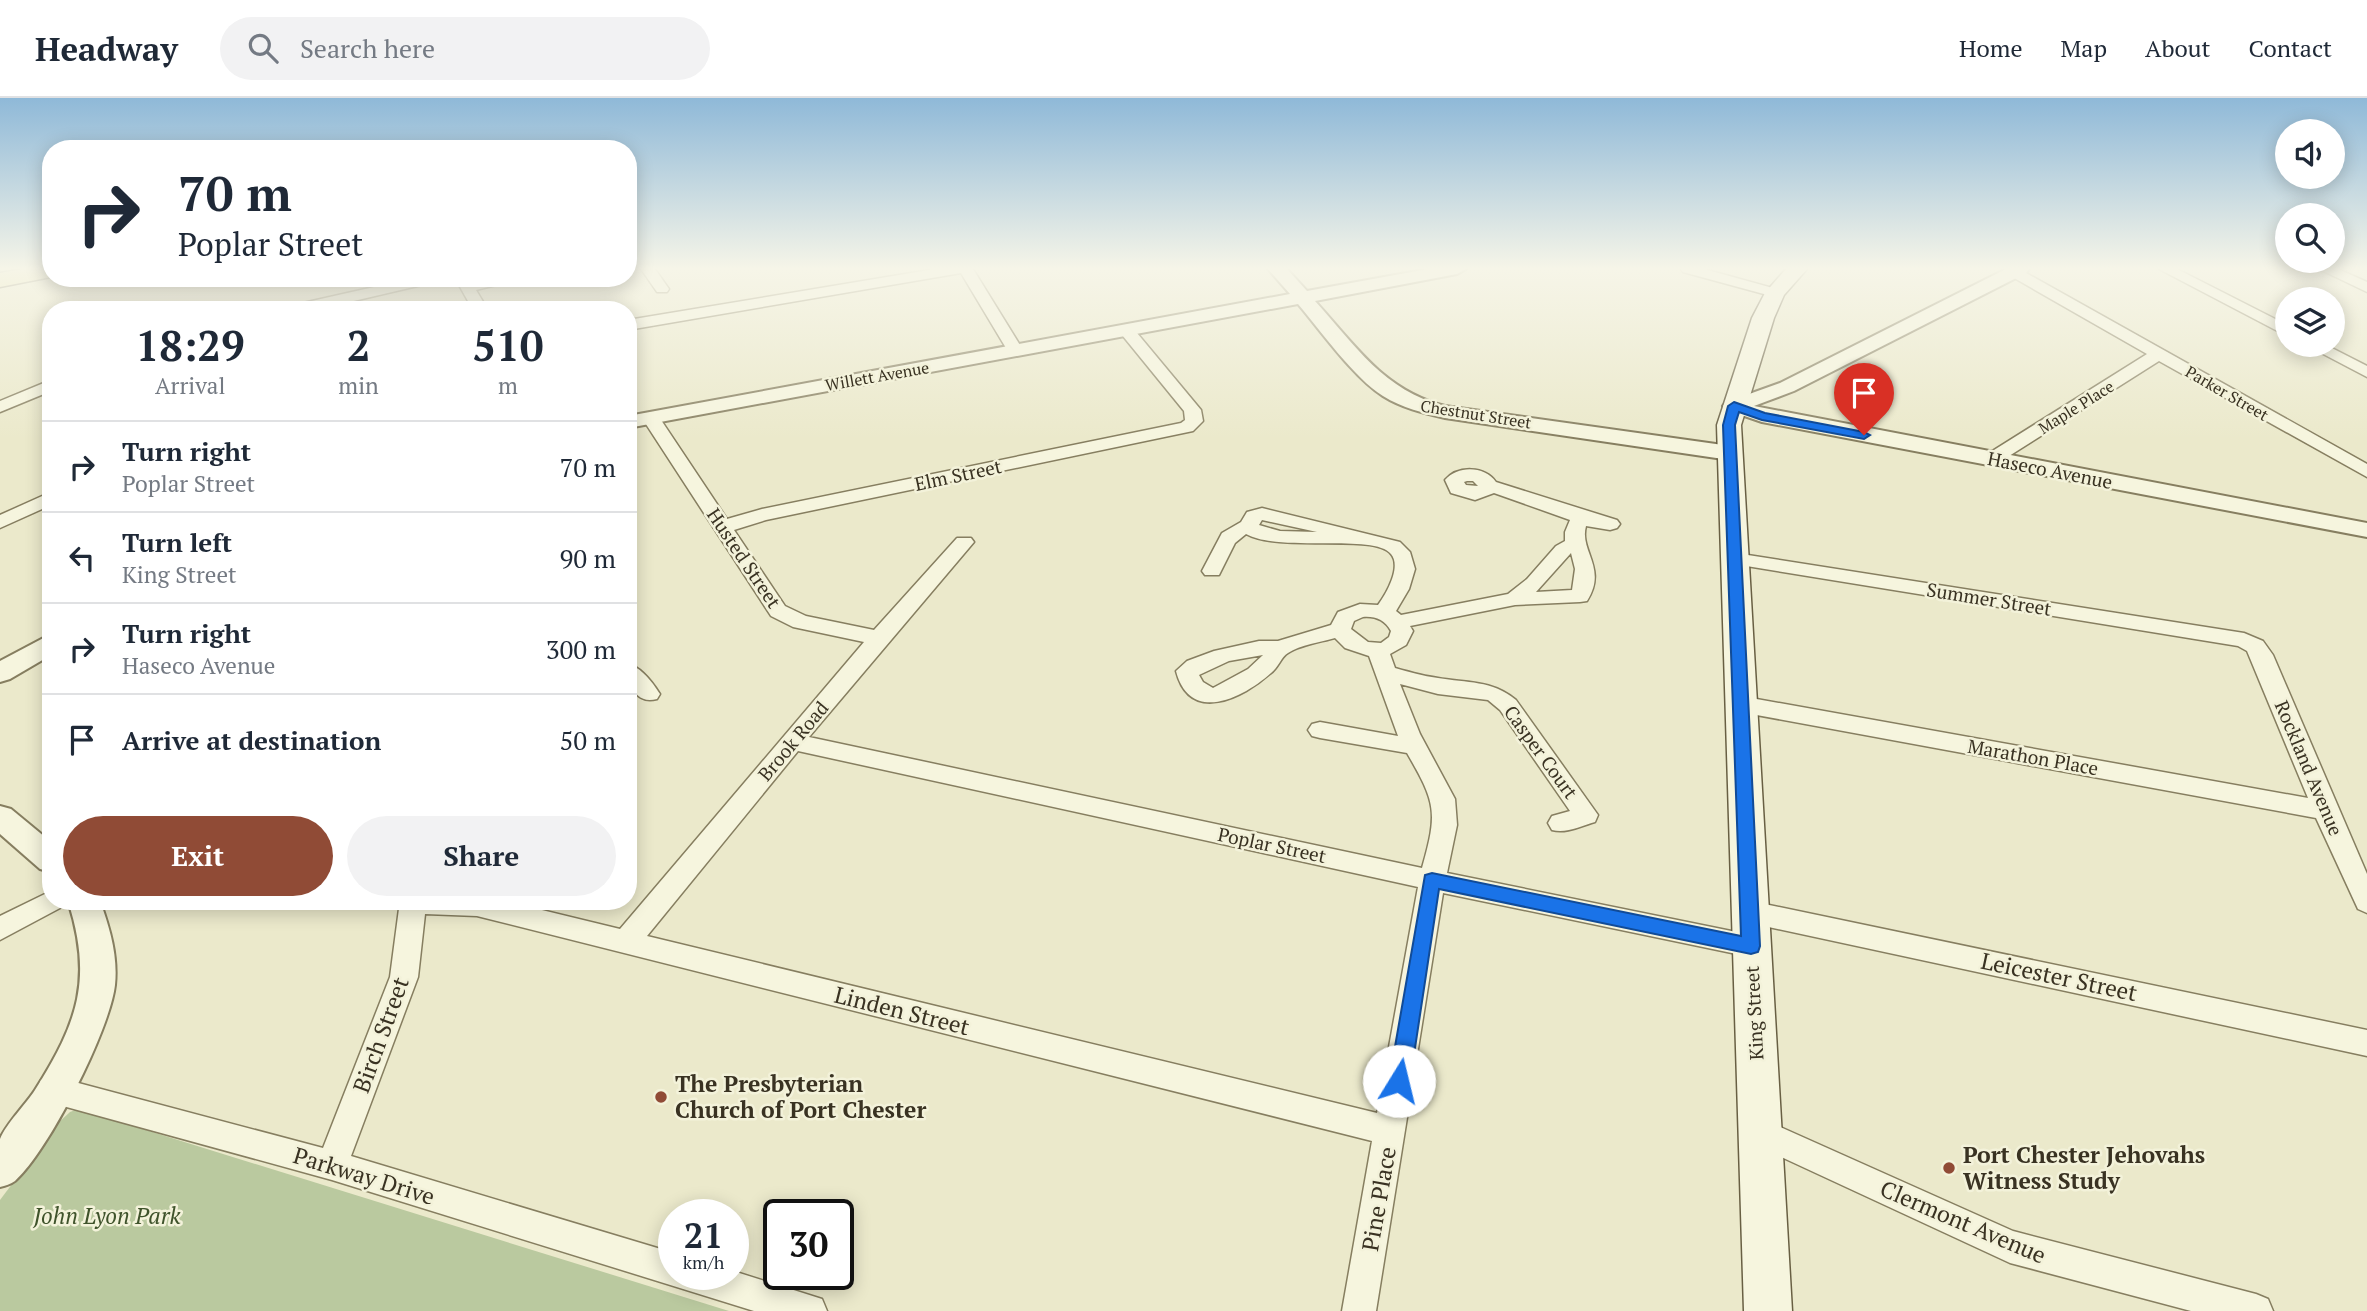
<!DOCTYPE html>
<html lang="en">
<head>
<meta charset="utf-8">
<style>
	body { margin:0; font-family:"PT Serif",serif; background:#f2f2f3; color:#1f2937; height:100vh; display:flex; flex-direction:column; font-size:26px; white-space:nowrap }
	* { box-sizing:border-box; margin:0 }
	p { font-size:23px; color:#747a83 }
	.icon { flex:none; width:38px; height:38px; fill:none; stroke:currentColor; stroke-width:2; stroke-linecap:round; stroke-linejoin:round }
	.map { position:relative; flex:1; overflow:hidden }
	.sheet { position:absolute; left:42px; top:203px; width:595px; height:609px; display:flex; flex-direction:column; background:#fff; border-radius:28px; box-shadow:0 4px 18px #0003 }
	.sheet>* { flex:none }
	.guide { position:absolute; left:42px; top:42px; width:595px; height:147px; border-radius:28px; box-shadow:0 4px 18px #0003; background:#fff; color:#1f2937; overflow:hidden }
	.fabs { position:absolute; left:2275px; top:21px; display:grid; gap:14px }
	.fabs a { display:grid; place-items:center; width:70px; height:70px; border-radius:50%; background:#fff; box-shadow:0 4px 18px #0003; font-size:35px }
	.speed { position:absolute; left:658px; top:1101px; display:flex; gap:14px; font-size:35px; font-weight:700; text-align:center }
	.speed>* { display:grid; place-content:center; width:91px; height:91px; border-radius:50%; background:#fff; box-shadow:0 4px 18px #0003; line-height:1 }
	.speed small { font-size:18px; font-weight:400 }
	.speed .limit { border:4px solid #111; border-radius:10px; background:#fff; color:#111 }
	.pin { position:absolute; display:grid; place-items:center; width:60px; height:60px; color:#fff; margin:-72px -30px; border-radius:50% 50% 50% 0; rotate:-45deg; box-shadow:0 0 7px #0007 }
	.pin .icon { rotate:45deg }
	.me { position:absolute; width:77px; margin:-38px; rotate:9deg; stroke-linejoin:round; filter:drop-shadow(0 0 5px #0008) }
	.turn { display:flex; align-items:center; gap:24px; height:147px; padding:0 21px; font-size:32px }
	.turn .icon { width:91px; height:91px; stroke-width:2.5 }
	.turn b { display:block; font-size:49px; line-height:60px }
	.eta { display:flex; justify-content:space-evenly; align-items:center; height:119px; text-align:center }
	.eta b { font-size:42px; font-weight:800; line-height:49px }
	.cta { display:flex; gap:14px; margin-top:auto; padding:14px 21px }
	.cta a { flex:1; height:80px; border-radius:42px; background:#904b36; color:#fff; font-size:28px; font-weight:800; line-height:80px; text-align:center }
	.cta a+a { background:#f2f2f3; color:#1f2937 }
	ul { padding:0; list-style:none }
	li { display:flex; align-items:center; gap:21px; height:91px; padding:0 21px; border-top:2px solid #e0e1e3 }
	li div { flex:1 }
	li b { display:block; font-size:26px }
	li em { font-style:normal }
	header { display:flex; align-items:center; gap:42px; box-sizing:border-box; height:98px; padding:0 35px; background:#fff; border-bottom:2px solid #e0e1e3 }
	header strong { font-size:33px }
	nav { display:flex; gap:38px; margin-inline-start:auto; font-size:24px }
	.search { width:490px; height:63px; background:#f2f2f3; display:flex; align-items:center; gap:18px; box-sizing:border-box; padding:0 24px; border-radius:38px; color:#747a83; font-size:26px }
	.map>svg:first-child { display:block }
	.green { fill:#bac99f }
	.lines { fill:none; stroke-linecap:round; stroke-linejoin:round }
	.minor-casing { stroke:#867e60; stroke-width:3 }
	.tertiary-casing { stroke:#867e60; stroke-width:4 }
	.secondary-casing { stroke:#685f43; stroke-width:3 }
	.primary-casing { stroke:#554b34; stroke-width:3 }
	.minor { fill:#f6f5de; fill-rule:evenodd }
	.tertiary { fill:#f6f5de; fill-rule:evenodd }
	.secondary { fill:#f6f5de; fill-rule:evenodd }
	.primary { fill:#eae5a7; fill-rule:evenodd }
	.route { fill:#1a73e8; stroke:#114b97; stroke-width:2 }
	.poi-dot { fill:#904b36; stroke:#f3f2da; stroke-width:2.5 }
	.labels { text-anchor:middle; stroke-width:5; stroke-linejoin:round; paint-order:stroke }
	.far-street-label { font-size:16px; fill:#393222; stroke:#f3f2da }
	.street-label { font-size:19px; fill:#393222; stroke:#f3f2da }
	.near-street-label { font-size:23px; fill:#393222; stroke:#f3f2da }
	.near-poi-label { font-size:23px; font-weight:bold; fill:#393222; stroke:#f3f2da; text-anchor:start }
	.near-park-label { font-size:23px; font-style:italic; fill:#3f532b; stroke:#f3f2da }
</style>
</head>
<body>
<header>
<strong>Headway</strong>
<div class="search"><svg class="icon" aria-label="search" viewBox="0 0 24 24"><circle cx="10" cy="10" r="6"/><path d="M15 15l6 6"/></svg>Search here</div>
<nav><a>Home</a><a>Map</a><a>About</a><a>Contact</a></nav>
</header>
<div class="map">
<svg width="2367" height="1213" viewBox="0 0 2367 1213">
	<rect width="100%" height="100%" fill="#ebe9cb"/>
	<polygon class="green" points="78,1011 88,1014 729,1213 0,1213 0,1102 58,1025 70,1014"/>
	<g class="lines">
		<defs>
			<g id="minor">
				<polygon points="641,171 655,171 669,191 667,194 657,194"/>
				<polygon points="935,171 973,171 1023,252 1021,255 1009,255 961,175 628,232 628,222"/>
				<polygon points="1681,171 1704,171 1780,192 1782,195 1775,199 1683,174"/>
				<polygon points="2009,171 2019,171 2367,366 2367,379 2159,263 1998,365 1986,365 1983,361 1986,357 2147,256 2009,177"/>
				<polygon points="2159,171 2177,171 2287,227 2287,238"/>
				<polygon points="2319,171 2338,171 2367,184 2367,194"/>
				<polygon points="414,180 442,180 435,184 315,212 287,212 294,207"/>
				<polygon points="455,180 469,180 472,184 487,180 515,180 513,183 476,192 488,212 473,212"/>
				<path d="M 1126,227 L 1132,229 L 1201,312 L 1203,323 L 1193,333 L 766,422 L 734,432 L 785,508 L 806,518 L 874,532 L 957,440 L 971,440 L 974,444 L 809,639 L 1422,770 C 1438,714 1436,705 1407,655 L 1320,640 L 1312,638 L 1308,632 L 1312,626 L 1320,624 L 1398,638 L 1369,558 L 1345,550 L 1335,540 C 1321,544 1300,547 1288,555 C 1281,559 1278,570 1271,575 C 1243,600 1190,627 1176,573 L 1187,563 L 1214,553 L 1259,543 L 1278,543 L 1331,527 L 1338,514 L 1360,506 L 1378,507 C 1386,496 1402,469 1391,456 C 1374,435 1280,455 1246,436 L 1235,445 L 1219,477 L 1205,477 L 1202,473 L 1222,435 L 1241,424 L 1247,414 L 1262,410 L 1400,444 L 1410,454 L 1415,471 L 1409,491 L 1396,513 L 1401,517 L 1508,496 L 1527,481 L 1556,448 L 1565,443 L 1565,434 L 1570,422 L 1494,395 L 1475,402 L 1451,395 L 1445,382 C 1458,367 1485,368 1496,384 L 1617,422 L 1620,426 L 1617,430 L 1610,432 L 1586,428 C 1579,453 1608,470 1587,503 L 1580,504 L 1515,507 L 1410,528 L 1413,533 L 1406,547 L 1390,556 L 1395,570 C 1409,574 1423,578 1438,580 C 1467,585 1492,582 1516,602 L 1598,717 L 1595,724 C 1581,728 1566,736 1552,732 L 1548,725 L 1552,718 L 1570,713 L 1500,612 L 1488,602 L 1438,596 L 1400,586 L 1420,636 L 1455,701 L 1457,727 L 1447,775 L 1751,837 L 1761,840 L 1765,848 L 1761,856 L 1751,859 L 1443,795 L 1376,1213 L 1342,1213 L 1372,1043 L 477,818 L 425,816 L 418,879 L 351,1058 L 674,1155 L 674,1176 L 733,1176 L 733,1173 L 822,1201 L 827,1213 L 754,1213 L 332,1082 L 41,1002 L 37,992 L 41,982 L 52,978 L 323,1050 L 390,879 L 400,803 L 505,803 L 620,831 L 864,544 L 793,529 L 771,518 L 642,320 L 645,316 L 657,316 L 727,421 L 762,411 L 1181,325 L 1185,322 L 1184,313 L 1118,232 ZM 1467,383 L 1473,383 L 1478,388 L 1466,387 L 1464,384 ZM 1262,422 L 1317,434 L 1280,433 L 1259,427 ZM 1571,455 L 1575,471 L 1572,492 L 1536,494 ZM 1363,519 C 1375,518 1385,522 1391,533 L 1389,539 L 1381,545 L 1368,544 L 1351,531 L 1354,523 ZM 1263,557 L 1248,571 L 1213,590 L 1203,584 L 1199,577 L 1229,563 ZM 798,653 L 1418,789 L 1377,1015 L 647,838 Z"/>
				<polygon points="2306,247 2326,247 2367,268 2367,279"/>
				<polygon points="51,282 51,293 0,314 0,303"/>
				<polygon points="51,394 51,407 0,430 0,417"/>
				<polygon points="1735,455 2244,535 2263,543 2273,557 2367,776 2367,815 2358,811 2316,720 1740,614 1732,611 1729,606 1732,601 1740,598 2308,700 2247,553 2238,548 1728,465 1725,461 1728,457"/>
				<path d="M 628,566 C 641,569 653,585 660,596 L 657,601 C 642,605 637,597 628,587 Z"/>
				<polygon points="51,793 51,803 64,803 60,810 0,842 0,818"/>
				<polygon points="1750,803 2367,932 2367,958 1750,825 1741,822 1737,814 1741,806"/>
				<polygon points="1760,1020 2013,1133 2256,1196 2268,1201 2273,1213 2191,1213 2010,1165 1749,1044 1745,1034 1749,1024"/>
			</g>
			<g id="tertiary">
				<path d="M 1268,171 L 1287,171 L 1307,193 L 1428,171 L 1466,171 L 1457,176 L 1315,203 C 1355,247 1384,293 1445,308 L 1730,348 L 1738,350 L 1741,355 L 1738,360 L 1730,362 L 1445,320 C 1424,315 1402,310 1383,298 C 1354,280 1321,233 1298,206 L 628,330 L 628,318 L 1290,196 Z"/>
				<polygon points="2006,171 2029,171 2026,175 1794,293 1754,308 2367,425 2367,439 1762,324 1727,312 1723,308 1727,304 1780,285"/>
				<polygon points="51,536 51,557 10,581 0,584 0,563"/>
				<polygon points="0,708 11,711 51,744 51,774 40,771 0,736"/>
				<path d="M 68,803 L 100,803 C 110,831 118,858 115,887 C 110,932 48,1054 15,1083 C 11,1086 5,1088 0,1089 C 0,1076 0,1053 0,1041 C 6,1026 26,1006 35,992 C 78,924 93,881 68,803 Z"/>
			</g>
			<polygon id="secondary" points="1786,171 1807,171 1784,197 1774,220 1741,327 1792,1213 1744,1213 1717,327 1752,220 1765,195"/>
			<polygon id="primary" points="22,171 51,171 51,179 0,189 0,175"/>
		</defs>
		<use href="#minor" class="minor-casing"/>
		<use href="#tertiary" class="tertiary-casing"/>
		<use href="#secondary" class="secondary-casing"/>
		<use href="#primary" class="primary-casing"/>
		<use href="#minor" class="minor"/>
		<use href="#tertiary" class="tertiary"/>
		<use href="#secondary" class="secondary"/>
		<use href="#primary" class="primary"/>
	</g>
	<linearGradient id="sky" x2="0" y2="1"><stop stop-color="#8fb9d8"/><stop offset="0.5" stop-color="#f6f5e8"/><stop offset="1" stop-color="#f6f5e8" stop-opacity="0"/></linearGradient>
	<rect width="2367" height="341" fill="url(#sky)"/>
	<polygon class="route" points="1734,304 1765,315 1864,334 1870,337 1864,341 1762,322 1739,314 1735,327 1760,848 1758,854 1751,856 1439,791 1410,983 1407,990 1399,993 1392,990 1389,983 1425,777 1432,775 1741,838 1723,327 1728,308"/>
	<g class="poi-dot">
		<circle cx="661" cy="999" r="7"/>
		<circle cx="1949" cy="1070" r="7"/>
	</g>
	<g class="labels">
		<g class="far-street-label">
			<text transform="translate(877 278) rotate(-10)" y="6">Willett Avenue</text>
			<text transform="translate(2227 295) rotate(30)" y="6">Parker Street</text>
			<text transform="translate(2076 309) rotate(-32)" y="6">Maple Place</text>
			<text transform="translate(1476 316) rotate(9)" y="6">Chestnut Street</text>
		</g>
		<g class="street-label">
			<text transform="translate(2050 372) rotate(11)" y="7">Haseco Avenue</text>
			<text transform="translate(958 377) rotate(-12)" y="7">Elm Street</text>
			<text transform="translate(744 460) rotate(56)" y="7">Husted Street</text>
			<text transform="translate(1989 501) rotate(9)" y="7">Summer Street</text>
			<text transform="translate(793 643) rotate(-50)" y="7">Brook Road</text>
			<text transform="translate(1541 654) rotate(54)" y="7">Casper Court</text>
			<text transform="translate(2033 659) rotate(10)" y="7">Marathon Place</text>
			<text transform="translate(2309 670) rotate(67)" y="7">Rockland Avenue</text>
			<text transform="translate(1272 747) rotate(12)" y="7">Poplar Street</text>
			<text transform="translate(1754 915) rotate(-93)" y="7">King Street</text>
		</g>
		<g class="near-street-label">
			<text transform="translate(2059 879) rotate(12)" y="8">Leicester Street</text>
			<text transform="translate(902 913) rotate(14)" y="8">Linden Street</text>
			<text transform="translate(381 937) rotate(-70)" y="8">Birch Street</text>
			<text transform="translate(364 1078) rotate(17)" y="8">Parkway Drive</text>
			<text transform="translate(1379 1101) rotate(-80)" y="8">Pine Place</text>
			<text transform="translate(1963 1124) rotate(23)" y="8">Clermont Avenue</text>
		</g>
		<g class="near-poi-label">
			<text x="675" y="994">The Presbyterian<tspan x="675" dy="26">Church of Port Chester</tspan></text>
			<text x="1963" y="1065">Port Chester Jehovahs<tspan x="1963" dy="26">Witness Study</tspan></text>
		</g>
		<g class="near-park-label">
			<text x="107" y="1126">John Lyon Park</text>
		</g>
	</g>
</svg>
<div class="fabs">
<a><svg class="icon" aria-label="sound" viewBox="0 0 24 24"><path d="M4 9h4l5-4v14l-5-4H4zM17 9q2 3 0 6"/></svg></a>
<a><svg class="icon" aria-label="search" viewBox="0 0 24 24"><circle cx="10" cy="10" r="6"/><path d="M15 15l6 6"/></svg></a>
<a><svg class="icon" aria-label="layers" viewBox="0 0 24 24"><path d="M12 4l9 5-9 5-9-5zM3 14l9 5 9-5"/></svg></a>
</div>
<div class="speed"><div>21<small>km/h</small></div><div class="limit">30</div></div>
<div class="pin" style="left:1864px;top:337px;background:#d93025"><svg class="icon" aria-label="arrive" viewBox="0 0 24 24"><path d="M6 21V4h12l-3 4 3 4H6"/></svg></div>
<svg class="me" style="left:1399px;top:983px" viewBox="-20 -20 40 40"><circle r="19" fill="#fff"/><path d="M0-13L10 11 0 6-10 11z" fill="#1a73e8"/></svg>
<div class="guide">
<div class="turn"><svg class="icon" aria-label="right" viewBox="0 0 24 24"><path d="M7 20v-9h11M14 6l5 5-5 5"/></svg><div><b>70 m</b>Poplar Street</div></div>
</div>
<section class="sheet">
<div class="eta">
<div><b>18:29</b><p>Arrival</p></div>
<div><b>2</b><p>min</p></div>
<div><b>510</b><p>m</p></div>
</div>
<ul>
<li><svg class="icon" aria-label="right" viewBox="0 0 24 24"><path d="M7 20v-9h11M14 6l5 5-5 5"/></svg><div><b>Turn right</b><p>Poplar Street</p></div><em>70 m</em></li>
<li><svg class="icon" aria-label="left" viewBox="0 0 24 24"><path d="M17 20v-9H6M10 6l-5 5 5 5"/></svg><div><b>Turn left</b><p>King Street</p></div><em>90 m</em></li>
<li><svg class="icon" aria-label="right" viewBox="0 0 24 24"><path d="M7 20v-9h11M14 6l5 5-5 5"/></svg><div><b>Turn right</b><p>Haseco Avenue</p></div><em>300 m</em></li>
<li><svg class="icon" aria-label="arrive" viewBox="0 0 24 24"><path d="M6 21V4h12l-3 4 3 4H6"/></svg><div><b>Arrive at destination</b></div><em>50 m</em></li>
</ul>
<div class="cta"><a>Exit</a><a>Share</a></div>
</section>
</div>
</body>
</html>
